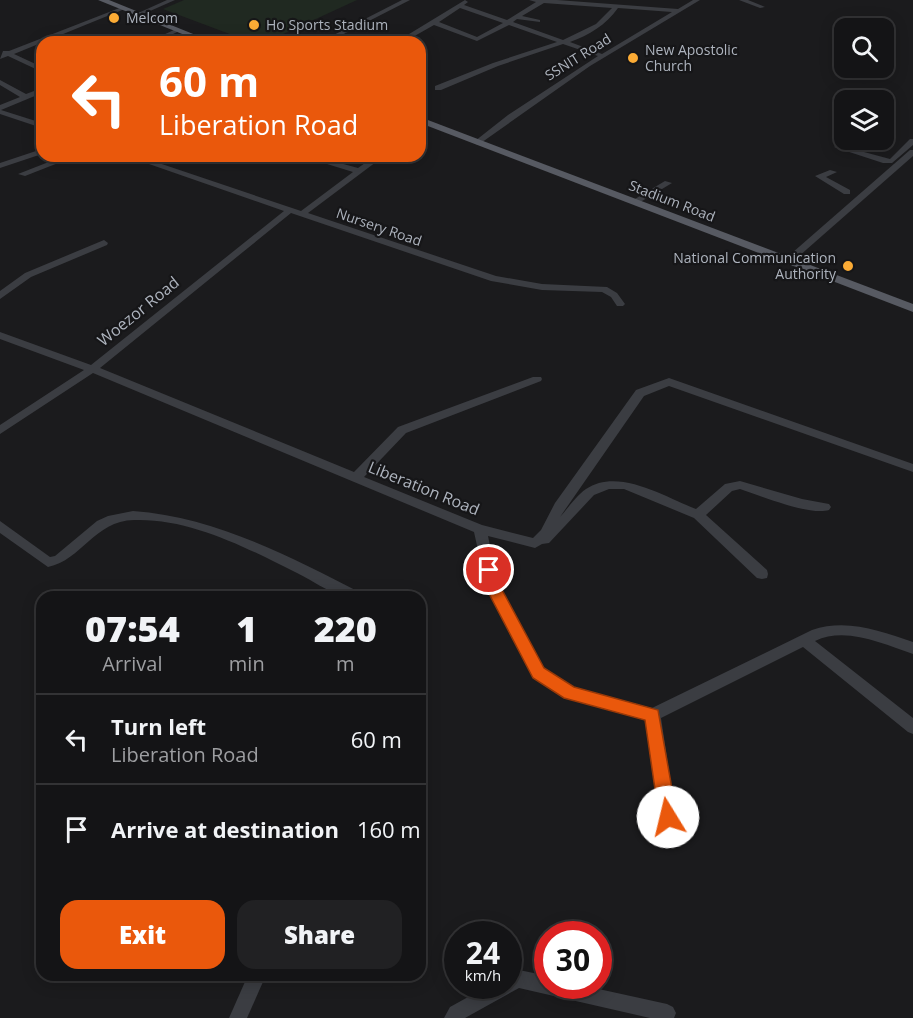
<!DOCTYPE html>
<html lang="en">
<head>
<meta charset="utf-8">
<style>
	body { margin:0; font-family:"Open Sans",sans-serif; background:#212123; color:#f1f3f6; height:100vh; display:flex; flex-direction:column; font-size:22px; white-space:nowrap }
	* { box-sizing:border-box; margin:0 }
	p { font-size:20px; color:#9d9ea1 }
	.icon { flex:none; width:33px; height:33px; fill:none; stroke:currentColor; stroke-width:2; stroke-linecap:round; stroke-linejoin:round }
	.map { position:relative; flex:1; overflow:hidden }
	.side { position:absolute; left:36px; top:591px; width:390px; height:390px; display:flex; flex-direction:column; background:#141416; border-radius:18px; box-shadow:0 3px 15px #0003,0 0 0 2px #333335 }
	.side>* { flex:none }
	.top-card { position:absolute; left:36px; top:36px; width:390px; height:126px; border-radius:18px; box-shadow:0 3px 15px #0003,0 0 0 2px #333335; background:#ea580c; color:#fff; overflow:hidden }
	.tools { position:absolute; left:834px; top:18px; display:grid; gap:12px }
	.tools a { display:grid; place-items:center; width:60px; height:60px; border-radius:12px; background:#141416; box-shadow:0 3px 15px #0003,0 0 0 2px #333335; font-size:30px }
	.speed { position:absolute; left:444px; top:921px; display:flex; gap:12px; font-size:30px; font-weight:700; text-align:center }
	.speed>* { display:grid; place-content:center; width:78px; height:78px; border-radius:50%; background:#141416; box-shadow:0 3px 15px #0003,0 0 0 2px #333335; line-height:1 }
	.speed small { font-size:15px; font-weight:400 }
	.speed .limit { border:9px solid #d22; background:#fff; color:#111 }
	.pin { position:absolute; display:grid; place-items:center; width:51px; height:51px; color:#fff; margin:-26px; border:3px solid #fff; border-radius:50%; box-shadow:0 2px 6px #0007 }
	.me { position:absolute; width:66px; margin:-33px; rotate:351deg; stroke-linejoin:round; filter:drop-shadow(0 0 4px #0008) }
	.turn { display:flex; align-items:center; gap:21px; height:126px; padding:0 24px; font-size:27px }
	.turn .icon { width:78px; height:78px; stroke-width:2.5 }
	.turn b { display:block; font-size:42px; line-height:51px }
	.eta { display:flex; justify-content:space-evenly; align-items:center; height:102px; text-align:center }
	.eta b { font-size:36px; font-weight:800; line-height:42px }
	.primary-button { display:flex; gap:12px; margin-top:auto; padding:12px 24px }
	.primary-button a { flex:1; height:69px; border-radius:18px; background:#ea580c; color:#fff; font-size:24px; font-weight:800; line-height:69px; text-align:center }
	.primary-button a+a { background:#212123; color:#f1f3f6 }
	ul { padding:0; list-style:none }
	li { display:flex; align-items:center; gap:18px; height:90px; padding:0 24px; border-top:2px solid #333335 }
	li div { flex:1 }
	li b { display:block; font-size:22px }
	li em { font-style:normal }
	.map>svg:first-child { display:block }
	.green { fill:#202921 }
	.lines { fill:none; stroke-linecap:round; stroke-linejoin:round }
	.minor { fill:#3b3d42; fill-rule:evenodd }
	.major { fill:#575a62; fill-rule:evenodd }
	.route { fill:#ea580c; stroke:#983908; stroke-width:1.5 }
	.poi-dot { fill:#fbab35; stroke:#161618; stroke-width:2 }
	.labels { text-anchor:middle; stroke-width:4.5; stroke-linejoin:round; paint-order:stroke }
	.far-poi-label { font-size:14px; fill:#adb3bd; stroke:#161618; text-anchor:start }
	.far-street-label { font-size:14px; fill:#adb3bd; stroke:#161618 }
	.street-label { font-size:16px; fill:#adb3bd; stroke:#161618 }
</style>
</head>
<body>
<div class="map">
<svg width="913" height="1018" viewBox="0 0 913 1018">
	<rect width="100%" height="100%" fill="#1b1b1d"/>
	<polygon class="green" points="184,0 357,0 266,42 251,42 163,9"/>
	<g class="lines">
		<g class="minor">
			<polygon points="167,0 175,0 141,15 136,14"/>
			<polygon points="402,0 410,0 328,42 320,42"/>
			<path d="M 465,0 L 468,2 L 464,5 L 507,20 L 536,2 L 529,0 L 557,0 L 678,9 L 693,0 L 700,0 L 590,66 L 478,145 L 474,143 L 475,141 L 508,115 L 598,56 L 563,44 L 498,66 L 441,90 L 435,90 L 435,86 L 493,63 L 557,42 L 509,25 L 477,41 L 434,25 L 404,42 L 396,42 ZM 544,3 L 612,8 L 596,24 L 563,40 L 513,22 L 517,19 L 540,22 L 540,20 L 522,16 ZM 460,8 L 503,23 L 477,37 L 439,22 ZM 618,8 L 672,12 L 602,54 L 570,42 C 589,35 606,25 618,8 Z"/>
			<polygon points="739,0 748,0 765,7 760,8"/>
			<polygon points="122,7 127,8 14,54 42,67 42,72 8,56 0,59 3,51 9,51"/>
			<polygon points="176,29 181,30 157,42 148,42"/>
			<polygon points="0,80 26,94 42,88 42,93 1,110 42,123 42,128 0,114 0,105 20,97 0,85"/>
			<polygon points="910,139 913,139 913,145 892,163 883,163 834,147 838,145 890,159"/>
			<polygon points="42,149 42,154 0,168 0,163"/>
			<polygon points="910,150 913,150 913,156 790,264 784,264 784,260"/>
			<polygon points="64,156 76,156 25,176 18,174"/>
			<path d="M 126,156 L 138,156 L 301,211 L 353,172 L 301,156 L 314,156 L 358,168 L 375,156 L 384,156 L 308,213 L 496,276 L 542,284 L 607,287 L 617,293 L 625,304 L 623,306 L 617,306 L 611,297 L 602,292 L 542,290 L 491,281 L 291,213 L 100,368 L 354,472 L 398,427 L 533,377 L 541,377 L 542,379 L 541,381 L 406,433 L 364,477 L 482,525 L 533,538 L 541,530 L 555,503 L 636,390 L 669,378 L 913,464 L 913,472 L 669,386 L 644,396 L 560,517 C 568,508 576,496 586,489 C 618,467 665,497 696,509 L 725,484 L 740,481 L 802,499 L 829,504 L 831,507 L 829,510 C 810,516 761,496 740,489 L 732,491 L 706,515 L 767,570 L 768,574 L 767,578 L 762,579 L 757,578 L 694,518 L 624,489 L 609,489 L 594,495 L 549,543 L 542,544 L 535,548 L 488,536 L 498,586 L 543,669 L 573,688 L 652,708 L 812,630 C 847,618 880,631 913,642 L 913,654 C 883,644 846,626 815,641 L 913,718 L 913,734 L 908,732 L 803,647 L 661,718 L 676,817 L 673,822 L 668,825 L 663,822 L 660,817 L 647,720 L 565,697 L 533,677 L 486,586 L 474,532 L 93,373 L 0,434 L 0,425 L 84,370 L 0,339 L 0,332 L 91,365 L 284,211 Z"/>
			<polygon points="830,170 837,172 826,177 850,190 850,194 844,194 815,176"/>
			<polygon points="665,181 672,183 637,204 630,202"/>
			<polygon points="104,240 108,243 107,245 31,277 0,299 0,291 25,273"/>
			<path d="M 133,511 C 215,517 289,556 361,593 L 363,597 C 357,597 349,598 344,597 C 332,594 308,578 295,572 C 247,548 190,518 134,520 C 94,521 82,560 48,567 L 0,533 L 0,521 L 50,557 L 55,556 L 97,521 L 108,516 Z"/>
			<polygon points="519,970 548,976 548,986 585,986 667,1004 673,1007 676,1013 674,1018 650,1018 519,988 465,1018 444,1018 450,1007 488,986 508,986 508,974"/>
			<polygon points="248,975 266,975 247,1018 229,1018"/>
		</g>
		<g class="major">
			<polygon points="98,0 109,0 213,42 202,42"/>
			<polygon points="420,117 913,304 913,312 420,123"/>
		</g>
	</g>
	<polygon class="route" points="489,564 495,565 500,586 544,668 574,687 658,710 677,817 674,823 668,825 662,823 659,817 645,720 564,698 533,678 485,586 482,570"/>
	<g class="poi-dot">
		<circle cx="114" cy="18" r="6"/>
		<circle cx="254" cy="25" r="6"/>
		<circle cx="633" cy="58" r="6"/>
		<circle cx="848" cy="266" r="6"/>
	</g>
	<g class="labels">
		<g class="far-poi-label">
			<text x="126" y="23">Melcom</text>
			<text x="266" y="30">Ho Sports Stadium</text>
			<text x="645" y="55">New Apostolic<tspan x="645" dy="16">Church</tspan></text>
			<text x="836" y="263" text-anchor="end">National Communication<tspan x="836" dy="16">Authority</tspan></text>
		</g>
		<g class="far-street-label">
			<text transform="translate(578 57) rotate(-32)" y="5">SSNIT Road</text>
			<text transform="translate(672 201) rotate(21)" y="5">Stadium Road</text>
			<text transform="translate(379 227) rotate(19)" y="5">Nursery Road</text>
		</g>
		<g class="street-label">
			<text transform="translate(138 311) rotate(-39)" y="6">Woezor Road</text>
			<text transform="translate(424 488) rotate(22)" y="6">Liberation Road</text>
		</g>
	</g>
</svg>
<div class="tools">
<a><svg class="icon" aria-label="search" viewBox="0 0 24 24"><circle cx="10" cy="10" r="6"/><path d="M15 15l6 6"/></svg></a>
<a><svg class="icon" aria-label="layers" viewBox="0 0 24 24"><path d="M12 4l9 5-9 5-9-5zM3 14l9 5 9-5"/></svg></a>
</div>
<div class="speed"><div>24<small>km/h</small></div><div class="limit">30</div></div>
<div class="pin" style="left:489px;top:570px;background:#d93025"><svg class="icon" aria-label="arrive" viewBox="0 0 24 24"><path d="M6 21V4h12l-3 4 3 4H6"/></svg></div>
<svg class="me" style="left:668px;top:817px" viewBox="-20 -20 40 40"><circle r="19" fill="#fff"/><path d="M0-13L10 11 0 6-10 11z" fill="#ea580c"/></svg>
<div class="top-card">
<div class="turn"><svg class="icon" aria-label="left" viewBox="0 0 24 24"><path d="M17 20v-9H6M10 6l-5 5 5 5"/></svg><div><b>60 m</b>Liberation Road</div></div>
</div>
<section class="side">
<div class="eta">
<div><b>07:54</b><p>Arrival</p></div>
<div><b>1</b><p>min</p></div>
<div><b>220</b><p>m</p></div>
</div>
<ul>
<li><svg class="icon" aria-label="left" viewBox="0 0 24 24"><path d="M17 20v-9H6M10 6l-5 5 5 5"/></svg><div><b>Turn left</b><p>Liberation Road</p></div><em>60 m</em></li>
<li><svg class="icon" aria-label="arrive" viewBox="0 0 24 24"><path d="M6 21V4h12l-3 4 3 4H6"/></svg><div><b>Arrive at destination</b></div><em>160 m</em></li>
</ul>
<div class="primary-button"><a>Exit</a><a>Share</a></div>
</section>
</div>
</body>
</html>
